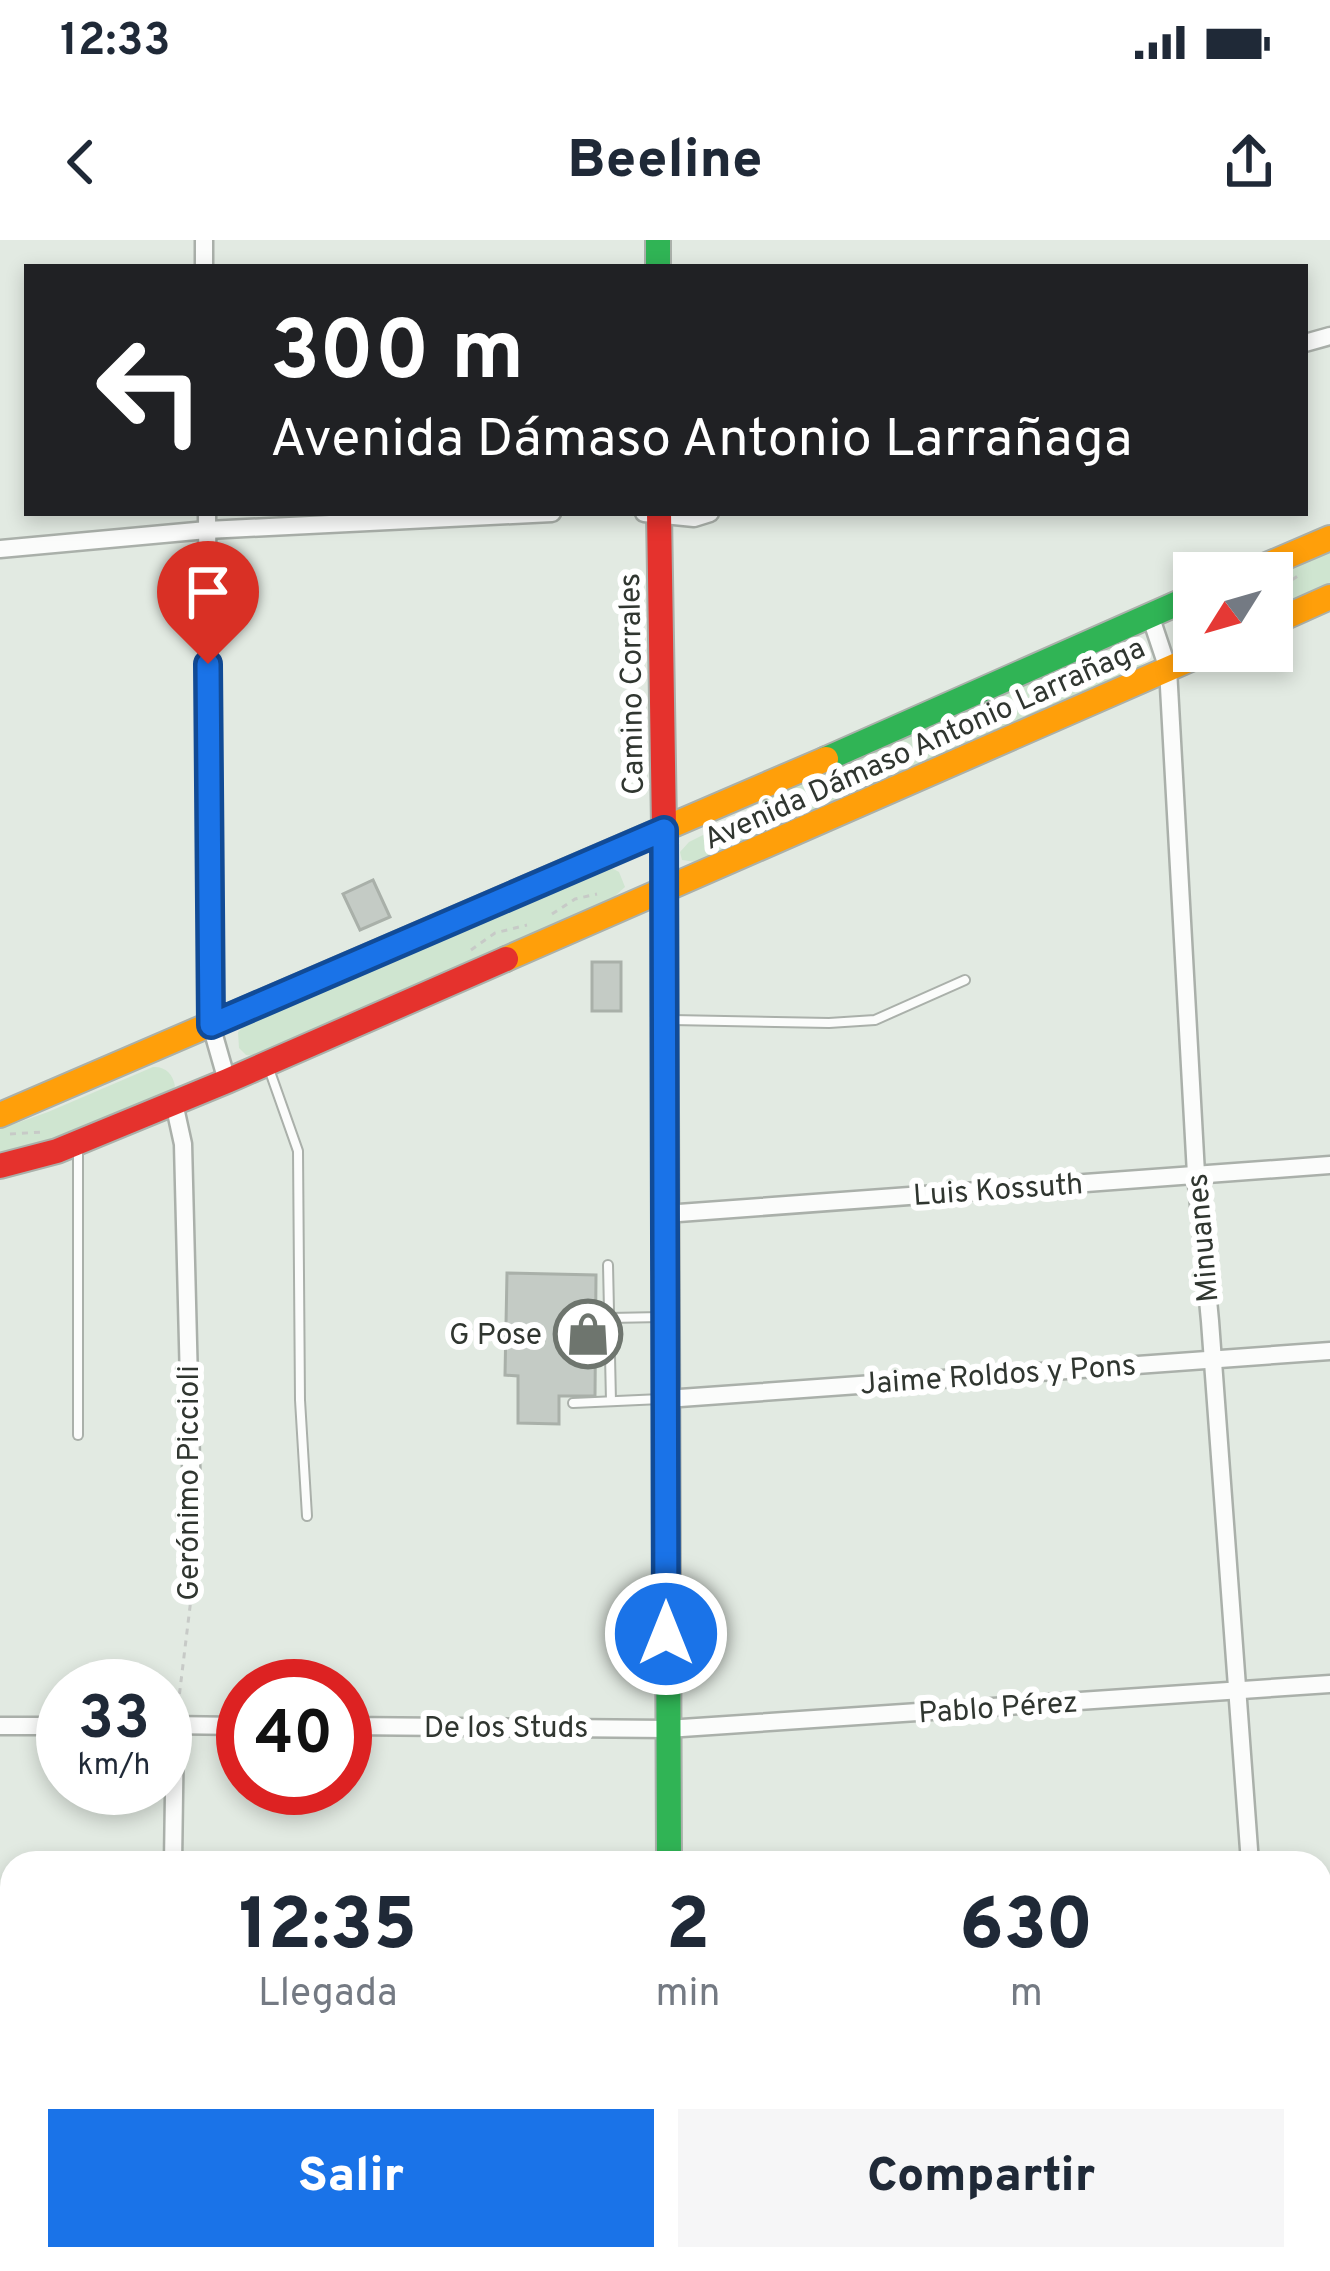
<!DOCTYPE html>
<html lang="es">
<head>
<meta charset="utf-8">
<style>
	body { margin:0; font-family:Overpass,sans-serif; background:#f6f6f7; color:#1f2937; height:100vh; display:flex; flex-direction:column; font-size:45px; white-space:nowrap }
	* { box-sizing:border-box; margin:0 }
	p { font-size:39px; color:#747a83 }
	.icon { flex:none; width:66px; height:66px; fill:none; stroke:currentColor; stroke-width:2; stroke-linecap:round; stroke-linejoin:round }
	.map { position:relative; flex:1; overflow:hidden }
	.details { position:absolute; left:0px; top:1611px; width:1332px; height:420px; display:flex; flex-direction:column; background:#fff; border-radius:36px 36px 0 0; box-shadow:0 6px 18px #0003 }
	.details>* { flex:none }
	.hud { position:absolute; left:24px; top:24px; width:1284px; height:252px; border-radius:0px; box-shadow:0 6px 18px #0003; background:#202124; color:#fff; overflow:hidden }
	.needle { width:78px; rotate:233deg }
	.fabs { position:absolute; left:1173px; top:312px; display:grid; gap:24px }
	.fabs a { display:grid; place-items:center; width:120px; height:120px; border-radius:0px; background:#fff; box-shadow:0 6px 18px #0003; font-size:60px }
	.speed { position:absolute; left:36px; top:1419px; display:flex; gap:24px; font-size:60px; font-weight:700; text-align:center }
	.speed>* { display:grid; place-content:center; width:156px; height:156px; border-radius:50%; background:#fff; box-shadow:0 6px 18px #0003; line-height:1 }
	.speed small { font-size:30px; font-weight:400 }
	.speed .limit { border:18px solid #d22; background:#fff; color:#111 }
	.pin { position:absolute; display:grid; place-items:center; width:102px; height:102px; color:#fff; margin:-123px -51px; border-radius:50% 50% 50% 0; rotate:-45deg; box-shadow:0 0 12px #0007 }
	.pin .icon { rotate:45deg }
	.me { position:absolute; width:132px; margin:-66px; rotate:0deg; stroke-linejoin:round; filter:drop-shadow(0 0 9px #0008) }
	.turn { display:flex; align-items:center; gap:42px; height:252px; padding:0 48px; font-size:54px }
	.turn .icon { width:156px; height:156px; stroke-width:2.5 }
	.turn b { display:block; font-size:84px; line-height:102px }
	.eta { display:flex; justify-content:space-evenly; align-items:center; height:204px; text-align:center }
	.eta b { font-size:72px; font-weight:800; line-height:84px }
	.primary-button { display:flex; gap:24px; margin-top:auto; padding:24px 48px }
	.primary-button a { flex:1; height:138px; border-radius:0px; background:#1a73e8; color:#fff; font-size:48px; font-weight:800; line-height:138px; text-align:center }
	.primary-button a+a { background:#f6f6f7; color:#1f2937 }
	.status { display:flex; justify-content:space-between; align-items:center; height:84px; padding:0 60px; background:#fff; direction:ltr }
	.status svg { height:33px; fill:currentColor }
	header { display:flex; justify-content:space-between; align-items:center; height:156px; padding:0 48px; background:#fff; font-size:54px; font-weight:800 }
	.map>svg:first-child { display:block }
	.green { fill:#cfe5d0 }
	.building { fill:#c4cbc5; stroke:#a9b0a9; stroke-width:3 }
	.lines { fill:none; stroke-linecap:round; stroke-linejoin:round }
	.lane-casing { stroke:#aab0aa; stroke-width:12 }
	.street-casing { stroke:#aab0aa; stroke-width:21 }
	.fast-casing { stroke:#aab0aa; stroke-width:28 }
	.slow-casing { stroke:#aab0aa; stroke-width:28 }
	.jam-casing { stroke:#aab0aa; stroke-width:28 }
	.path { stroke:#c7cac7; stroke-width:3; stroke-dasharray:6 6; stroke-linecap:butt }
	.lane { stroke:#fbfcfb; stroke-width:8 }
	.street { stroke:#fbfcfb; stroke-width:16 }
	.fast { stroke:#30b455; stroke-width:24 }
	.slow { stroke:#ff9f0a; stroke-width:24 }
	.jam { stroke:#e5322d; stroke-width:24 }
	.route-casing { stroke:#114b97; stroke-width:30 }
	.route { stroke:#1a73e8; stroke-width:21 }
	.labels { text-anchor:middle; stroke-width:12; stroke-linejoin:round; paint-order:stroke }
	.street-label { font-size:30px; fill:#303630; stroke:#fff }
	.poi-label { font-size:30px; fill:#303630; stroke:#fff; text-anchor:end }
</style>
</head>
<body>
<div class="status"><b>12:33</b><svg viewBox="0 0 49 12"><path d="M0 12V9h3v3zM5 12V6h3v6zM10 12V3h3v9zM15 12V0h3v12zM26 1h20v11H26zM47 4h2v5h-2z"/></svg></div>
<header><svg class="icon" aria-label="back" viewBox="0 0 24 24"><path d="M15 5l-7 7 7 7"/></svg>Beeline<svg class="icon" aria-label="share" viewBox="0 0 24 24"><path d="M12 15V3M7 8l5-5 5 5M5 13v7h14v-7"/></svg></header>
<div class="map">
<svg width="1330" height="2031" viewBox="0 0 1330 2031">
	<rect width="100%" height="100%" fill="#e2eae2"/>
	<g class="green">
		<polygon points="1330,310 1330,345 1272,370 1272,335"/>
		<polygon points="1122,400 1137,400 1144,407 1146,420 1140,427 696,622 682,620 680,612 689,602 749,572 768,557"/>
		<polygon points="610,627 619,632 625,647 614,657 255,816 246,815 239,808 238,792 245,785"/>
		<path d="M 153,827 C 165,826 173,834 175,846 L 171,852 L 80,893 L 0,916 L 0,889 L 48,872 Z"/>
	</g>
	<g class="building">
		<polygon points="373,640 390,677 360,690 343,654"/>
		<rect x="592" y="722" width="29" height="49"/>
		<polygon points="507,1033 596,1035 595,1156 559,1156 559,1184 518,1183 518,1136 505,1135"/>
	</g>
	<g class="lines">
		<defs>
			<g id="lane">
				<polyline points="672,780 829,783 875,780 965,740"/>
				<polyline points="268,826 298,911 300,1160 307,1276"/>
				<polyline points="78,910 78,1195"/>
				<polyline points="608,1025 611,1161"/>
				<polyline points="609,1078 662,1077"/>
				<polyline points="573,1163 661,1159"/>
				<polyline points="1253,2019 1254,2031"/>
			</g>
			<g id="street">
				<polyline points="204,0 204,27"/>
				<polyline points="1305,103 1330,96"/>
				<polyline points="207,273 211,785 227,841"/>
				<polyline points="644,273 694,278 710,273"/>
				<polyline points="0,309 207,290 552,273"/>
				<polyline points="1150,375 1168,429 1196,934 1210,1081 1250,1623"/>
				<polyline points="174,863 183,904 192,1262"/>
				<polyline points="665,974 1330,925"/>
				<polyline points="666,1159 1330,1111"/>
				<polyline points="166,1485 243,1486"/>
				<polyline points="0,1486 63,1486"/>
				<polyline points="345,1486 667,1489 1330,1444"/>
				<polyline points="173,1623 175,1485"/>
				<polyline points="0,1718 12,1718"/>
				<polyline points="1320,1785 1330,1785"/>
				<polyline points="0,1946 12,1946"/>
			</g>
			<g id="fast">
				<polyline points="658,0 658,27"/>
				<polyline points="826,519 1194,356"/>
				<polyline points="667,1090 669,1623"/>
			</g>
			<g id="slow">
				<polyline points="1248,333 1330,298"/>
				<polyline points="1272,383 1330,357"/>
				<polyline points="506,719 1209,411"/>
				<polyline points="0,875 826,519"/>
			</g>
			<g id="jam">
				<polyline points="659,273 665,650 667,1090"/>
				<polyline points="0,926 57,911 227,841 506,719"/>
				<polyline points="673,2019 673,2031"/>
			</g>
		</defs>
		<use href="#lane" class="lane-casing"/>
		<use href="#street" class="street-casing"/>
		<use href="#fast" class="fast-casing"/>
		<use href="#slow" class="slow-casing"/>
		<use href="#jam" class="jam-casing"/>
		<g class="path">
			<polyline points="1272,353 1301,334"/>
			<polyline points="1177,388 1194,381"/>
			<polyline points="705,607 748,584 1062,449 1103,421"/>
			<polyline points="552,674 575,659 597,654"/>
			<polyline points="471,710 495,693 527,685"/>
			<polyline points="10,894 42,892"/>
			<polyline points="178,1466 193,1342 192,1278"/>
		</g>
		<use href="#lane" class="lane"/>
		<use href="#street" class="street"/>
		<use href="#fast" class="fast"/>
		<use href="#slow" class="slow"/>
		<use href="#jam" class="jam"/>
	</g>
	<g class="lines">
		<defs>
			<polyline id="route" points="208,424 211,785 664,590 666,1394"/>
		</defs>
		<use href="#route" class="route-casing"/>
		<use href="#route" class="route"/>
	</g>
	<defs>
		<symbol id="shop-ring" viewBox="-11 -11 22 22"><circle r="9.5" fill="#fff" stroke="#6e756e" stroke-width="1.5"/><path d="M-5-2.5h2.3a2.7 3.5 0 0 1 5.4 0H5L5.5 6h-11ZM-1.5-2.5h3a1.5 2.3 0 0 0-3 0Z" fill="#6e756e"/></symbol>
	</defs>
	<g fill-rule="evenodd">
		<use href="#shop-ring" x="550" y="1056" width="76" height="76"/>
	</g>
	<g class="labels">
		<g class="street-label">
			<text transform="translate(631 444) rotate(-91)" y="10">Camino Corrales</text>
			<text transform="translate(924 503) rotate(-24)" y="10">Avenida Dámaso Antonio Larrañaga</text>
			<text transform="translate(998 949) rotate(-4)" y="10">Luis Kossuth</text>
			<text transform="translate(1202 998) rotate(-95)" y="10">Minuanes</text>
			<text transform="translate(998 1134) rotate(-4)" y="10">Jaime Roldos y Pons</text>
			<text transform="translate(188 1243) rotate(-90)" y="10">Gerónimo Piccioli</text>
			<text transform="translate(998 1467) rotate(-4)" y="10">Pablo Pérez</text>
			<text x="506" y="1497">De los Studs</text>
		</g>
		<g class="poi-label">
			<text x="542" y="1104">G Pose</text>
		</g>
	</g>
</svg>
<div class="fabs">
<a><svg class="needle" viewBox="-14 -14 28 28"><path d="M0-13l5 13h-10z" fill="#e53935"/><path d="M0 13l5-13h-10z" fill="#747a83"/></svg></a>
</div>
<div class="speed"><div>33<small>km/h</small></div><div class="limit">40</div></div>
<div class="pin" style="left:208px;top:424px;background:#d93025"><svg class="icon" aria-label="arrive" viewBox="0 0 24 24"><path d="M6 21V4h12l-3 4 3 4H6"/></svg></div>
<svg class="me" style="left:666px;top:1394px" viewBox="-20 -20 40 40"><circle r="17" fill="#1a73e8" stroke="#fff" stroke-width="3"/><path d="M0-11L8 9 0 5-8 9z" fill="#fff"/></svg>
<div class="hud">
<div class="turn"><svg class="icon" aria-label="left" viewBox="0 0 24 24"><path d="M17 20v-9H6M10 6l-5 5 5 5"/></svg><div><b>300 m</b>Avenida Dámaso Antonio Larrañaga</div></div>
</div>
<section class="details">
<div class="eta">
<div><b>12:35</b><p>Llegada</p></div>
<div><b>2</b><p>min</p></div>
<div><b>630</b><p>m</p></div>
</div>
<div class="primary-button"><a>Salir</a><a>Compartir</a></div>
</section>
</div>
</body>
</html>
